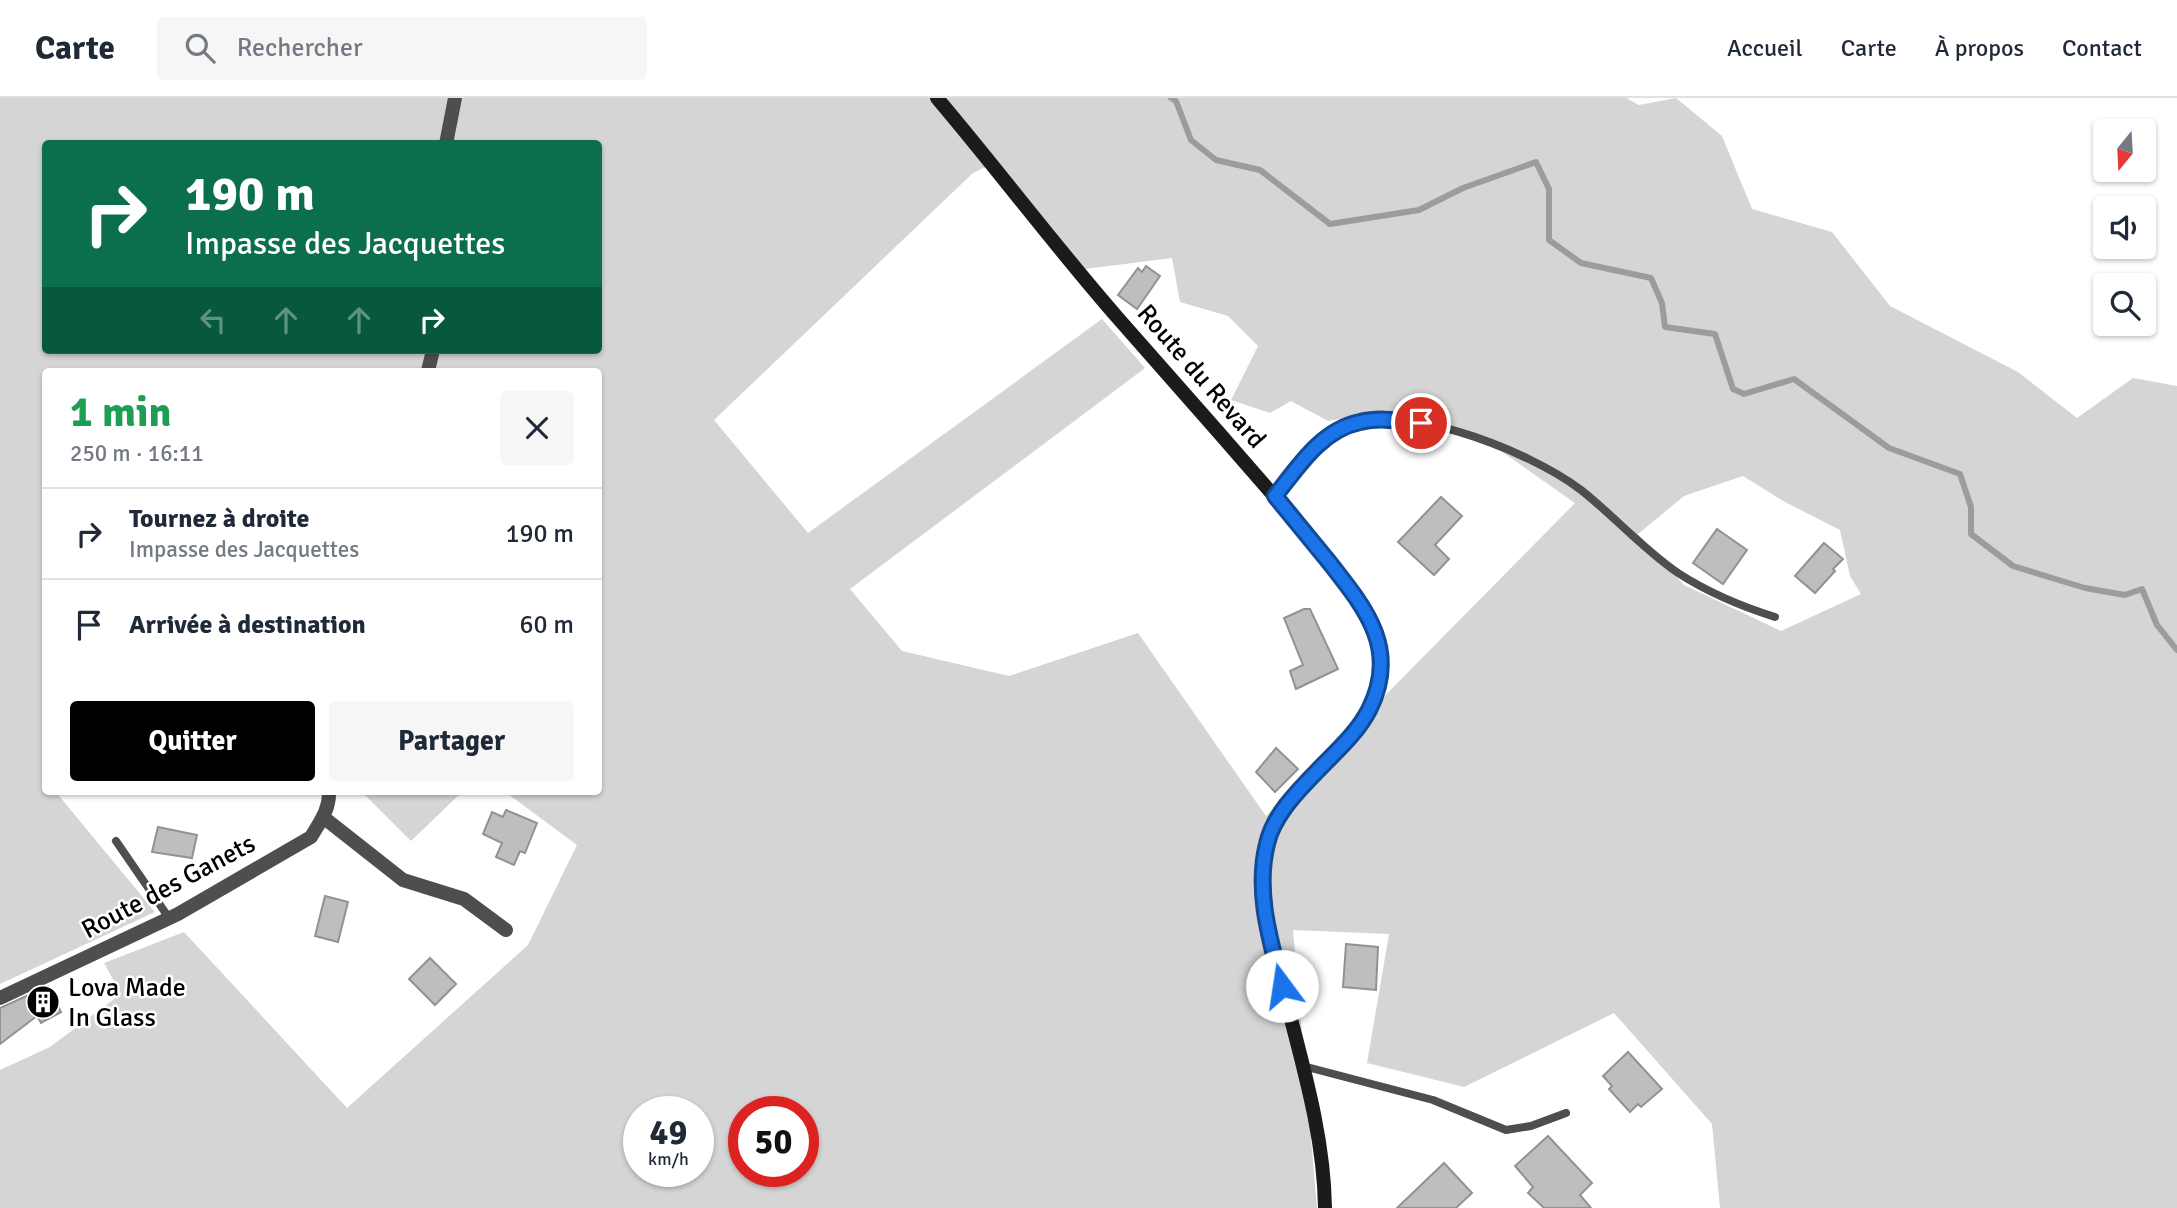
<!DOCTYPE html>
<html lang="fr">
<head>
<meta charset="utf-8">
<style>
	body { margin:0; font-family:Signika,sans-serif; background:#f6f6f7; color:#1f2937; height:100vh; display:flex; flex-direction:column; font-size:26px; white-space:nowrap }
	* { box-sizing:border-box; margin:0 }
	p { font-size:23px; color:#747a83 }
	.icon { flex:none; width:38px; height:38px; fill:none; stroke:currentColor; stroke-width:2; stroke-linecap:round; stroke-linejoin:round }
	.map { position:relative; flex:1; overflow:hidden }
	.details { position:absolute; left:42px; top:270px; width:560px; height:427px; display:flex; flex-direction:column; background:#fff; border-radius:7px; box-shadow:0 2px 5px #0004 }
	.details>* { flex:none }
	.hud { position:absolute; left:42px; top:42px; width:560px; height:214px; border-radius:7px; box-shadow:0 2px 5px #0004; background:#0b6e4f; color:#fff; overflow:hidden }
	.needle { width:46px; rotate:198deg }
	.fabs { position:absolute; left:2093px; top:21px; display:grid; gap:14px }
	.fabs a { display:grid; place-items:center; width:63px; height:63px; border-radius:7px; background:#fff; box-shadow:0 2px 5px #0004; font-size:35px }
	.speed { position:absolute; left:623px; top:998px; display:flex; gap:14px; font-size:35px; font-weight:700; text-align:center }
	.speed>* { display:grid; place-content:center; width:91px; height:91px; border-radius:50%; background:#fff; box-shadow:0 2px 5px #0004; line-height:1 }
	.speed small { font-size:18px; font-weight:400 }
	.speed .limit { border:10px solid #d22; background:#fff; color:#111 }
	.pin { position:absolute; display:grid; place-items:center; width:60px; height:60px; color:#fff; margin:-30px; border:4px solid #fff; border-radius:50%; box-shadow:0 2px 7px #0007 }
	.me { position:absolute; width:77px; margin:-38px; rotate:346deg; stroke-linejoin:round; filter:drop-shadow(0 0 5px #0008) }
	.turn { display:flex; align-items:center; gap:24px; height:147px; padding:0 28px; font-size:32px }
	.turn .icon { width:91px; height:91px; stroke-width:2.5 }
	.turn b { display:block; font-size:49px; line-height:60px }
	.lanes { display:flex; align-items:center; height:66px; padding:0 28px; background:#0003; justify-content:center; gap:35px; direction:ltr }
	.lanes .off { opacity:.35 }
	.round { display:grid; place-items:center; flex:none; width:74px; height:74px; border-radius:7px; background:#f6f6f7 }
	.headline { display:flex; align-items:center; justify-content:space-between; height:119px; padding:0 28px }
	h1 { font-size:42px; font-weight:700; line-height:52px; color:#1e9e55 }
	.cta { display:flex; gap:14px; margin-top:auto; padding:14px 28px }
	.cta a { flex:1; height:80px; border-radius:7px; background:#000; color:#fff; font-size:28px; font-weight:700; line-height:80px; text-align:center }
	.cta a+a { background:#f6f6f7; color:#1f2937 }
	ul { padding:0; list-style:none }
	li { display:flex; align-items:center; gap:21px; height:91px; padding:0 28px; border-top:2px solid #e0e1e3 }
	li div { flex:1 }
	li b { display:block; font-size:26px }
	li em { font-style:normal }
	header { display:flex; align-items:center; gap:42px; box-sizing:border-box; height:98px; padding:0 35px; background:#fff; border-bottom:2px solid #e0e1e3 }
	header strong { font-size:33px }
	nav { display:flex; gap:38px; margin-inline-start:auto; font-size:24px }
	.search { width:490px; height:63px; background:#f6f6f7; display:flex; align-items:center; gap:18px; box-sizing:border-box; padding:0 24px; border-radius:7px; color:#747a83; font-size:26px }
	.map>svg:first-child { display:block }
	.green { fill:#d5d5d5; fill-rule:evenodd }
	.lines { fill:none; stroke-linecap:round; stroke-linejoin:round }
	.stream { stroke:#9c9c9c; stroke-width:6 }
	.building { fill:#bebebe; stroke:#929292; stroke-width:2 }
	.service { stroke:#4e4e4e; stroke-width:8 }
	.minor { stroke:#4e4e4e; stroke-width:14 }
	.secondary { stroke:#1b1b1b; stroke-width:14 }
	.route-casing { stroke:#114b97; stroke-width:18 }
	.route { stroke:#1a73e8; stroke-width:12 }
	.labels { text-anchor:middle; stroke-width:5; stroke-linejoin:round; paint-order:stroke }
	.street-label { font-size:26px; fill:#000; stroke:#fff }
	.poi-label { font-size:26px; fill:#000; stroke:#fff; text-anchor:start }
</style>
</head>
<body>
<header>
<strong>Carte</strong>
<div class="search"><svg class="icon" aria-label="search" viewBox="0 0 24 24"><circle cx="10" cy="10" r="6"/><path d="M15 15l6 6"/></svg>Rechercher</div>
<nav><a>Accueil</a><a>Carte</a><a>À propos</a><a>Contact</a></nav>
</header>
<div class="map">
<svg width="2177" height="1110" viewBox="0 0 2177 1110">
	<rect width="100%" height="100%" fill="#fff"/>
	<g class="green">
		<path d="M 0,0 L 1626,0 L 1639,7 L 1676,0 L 1722,38 L 1752,111 L 1832,134 L 1890,208 L 2018,274 L 2077,320 L 2133,280 L 2177,288 L 2177,1110 L 1720,1110 L 1712,1026 L 1614,915 L 1464,989 L 1367,965 L 1389,836 L 1293,832 L 1317,1110 L 0,1110 L 0,972 L 50,949 L 121,896 L 104,865 L 184,834 L 347,1010 L 528,847 L 577,747 L 504,693 L 598,693 L 598,273 L 46,273 L 46,675 L 43,678 L 45,681 L 46,693 L 55,693 L 155,814 L 0,886 ZM 46,46 L 598,46 L 598,252 L 46,252 ZM 996,64 L 1085,171 L 1172,160 L 1180,204 L 1228,218 L 1258,248 L 1231,302 L 1270,315 L 1291,303 L 1328,323 L 1395,313 L 1501,353 L 1575,405 L 1266,718 L 1138,535 L 1009,578 L 902,553 L 850,491 L 1145,270 L 1102,221 L 808,435 L 714,322 L 973,75 ZM 1743,378 L 1785,404 L 1840,432 L 1850,478 L 1861,496 L 1781,533 L 1684,487 L 1638,436 L 1684,398 ZM 639,1013 L 698,1013 L 698,1073 L 639,1073 ZM 744,1013 L 803,1013 L 803,1073 L 744,1073 Z"/>
		<polygon points="361,693 463,693 411,743"/>
	</g>
	<g class="lines">
		<polyline class="stream" points="1171,0 1176,3 1191,42 1216,62 1260,72 1330,126 1419,112 1463,90 1536,64 1549,91 1549,142 1581,165 1651,180 1662,205 1665,229 1715,236 1733,291 1744,296 1794,281 1889,350 1960,376 1971,409 1971,436 2013,468 2085,490 2125,497 2142,491 2157,527 2177,552"/>
	</g>
	<g class="building">
		<polygon points="1146,168 1160,178 1137,211 1118,197 1138,170 1142,174"/>
		<polygon points="1441,399 1462,418 1435,447 1449,461 1434,477 1398,444"/>
		<polygon points="1717,431 1747,452 1723,486 1693,465"/>
		<polygon points="1824,445 1843,461 1833,471 1835,473 1815,495 1795,478"/>
		<polygon points="1304,511 1310,511 1338,571 1296,591 1290,573 1303,567 1284,520"/>
		<polygon points="1276,650 1298,671 1275,694 1256,674"/>
		<polygon points="506,712 537,725 525,755 520,753 514,767 496,759 502,745 483,736 492,714 503,719"/>
		<polygon points="158,729 197,737 192,760 152,754"/>
		<polygon points="325,798 348,804 338,844 315,838"/>
		<polygon points="1346,846 1378,849 1376,892 1343,889"/>
		<polygon points="430,860 456,886 435,907 409,881"/>
		<polygon points="48,888 61,914 41,925 37,918 0,946 0,910"/>
		<polygon points="1628,954 1662,991 1641,1009 1638,1006 1630,1014 1609,991 1612,988 1603,978"/>
		<polygon points="1548,1038 1592,1085 1580,1097 1591,1110 1544,1110 1528,1095 1533,1089 1515,1068"/>
		<polygon points="1444,1065 1472,1095 1456,1110 1397,1110"/>
	</g>
	<g class="lines">
		<g class="service">
			<path d="M 1274,399 C 1291,378 1309,350 1331,335 C 1390,295 1530,353 1581,392 C 1614,418 1643,451 1678,475 C 1709,495 1740,508 1775,519"/>
			<polyline points="116,743 169,820"/>
			<polyline points="1303,968 1433,1002 1506,1032 1531,1028 1566,1015"/>
		</g>
		<g class="minor">
			<polyline points="446,46 455,0"/>
			<polyline points="428,273 433,252"/>
			<polyline points="323,719 403,782 464,801 506,832"/>
			<path d="M 0,900 L 178,816 L 311,739 C 320,724 330,711 329,693"/>
		</g>
		<path class="secondary" d="M 937,0 C 998,72 1055,148 1117,219 C 1170,279 1222,338 1274,398 C 1294,421 1313,446 1333,470 C 1341,480 1351,489 1358,500 C 1371,519 1384,544 1381,567 C 1373,660 1257,689 1262,787 C 1264,822 1274,857 1283,890 C 1301,962 1324,1035 1325,1110"/>
	</g>
	<g class="lines">
		<defs>
			<path id="route" d="M 1282,888 C 1270,842 1255,793 1267,746 C 1274,714 1303,688 1325,665 C 1341,649 1358,633 1369,612 C 1400,551 1365,510 1329,464 C 1311,442 1293,420 1275,398 C 1298,369 1321,332 1360,324 C 1380,319 1401,323 1421,325"/>
		</defs>
		<use href="#route" class="route-casing"/>
		<use href="#route" class="route"/>
	</g>
	<defs>
		<symbol id="building-disc" viewBox="-11 -11 22 22"><circle r="9.5" fill="#000" stroke="#fff"/><path d="M-4-6H4V6H1V3H-1V6H-4ZM-2.5-4.3h1.7v1.8h-1.7ZM.8-4.3h1.7v1.8H.8ZM-2.5-1h1.7V.8h-1.7ZM.8-1h1.7V.8H.8Z" fill="#fff"/></symbol>
	</defs>
	<g fill-rule="evenodd">
		<use href="#building-disc" x="24" y="885" width="38" height="38"/>
	</g>
	<g class="labels">
		<g class="street-label">
			<text transform="translate(1202 278) rotate(49)" y="9">Route du Revard</text>
			<text transform="translate(168 788) rotate(-28)" y="9">Route des Ganets</text>
		</g>
		<g class="poi-label">
			<text x="68" y="898">Lova Made<tspan x="68" dy="30">In Glass</tspan></text>
		</g>
	</g>
</svg>
<div class="fabs">
<a><svg class="needle" viewBox="-14 -14 28 28"><path d="M0-13l5 13h-10z" fill="#e53935"/><path d="M0 13l5-13h-10z" fill="#747a83"/></svg></a>
<a><svg class="icon" aria-label="sound" viewBox="0 0 24 24"><path d="M4 9h4l5-4v14l-5-4H4zM17 9q2 3 0 6"/></svg></a>
<a><svg class="icon" aria-label="search" viewBox="0 0 24 24"><circle cx="10" cy="10" r="6"/><path d="M15 15l6 6"/></svg></a>
</div>
<div class="speed"><div>49<small>km/h</small></div><div class="limit">50</div></div>
<div class="pin" style="left:1421px;top:325px;background:#d93025"><svg class="icon" aria-label="arrive" viewBox="0 0 24 24"><path d="M6 21V4h12l-3 4 3 4H6"/></svg></div>
<svg class="me" style="left:1282px;top:888px" viewBox="-20 -20 40 40"><circle r="19" fill="#fff"/><path d="M0-13L10 11 0 6-10 11z" fill="#1a73e8"/></svg>
<div class="hud">
<div class="turn"><svg class="icon" aria-label="right" viewBox="0 0 24 24"><path d="M7 20v-9h11M14 6l5 5-5 5"/></svg><div><b>190 m</b>Impasse des Jacquettes</div></div>
<div class="lanes"><svg class="icon off" aria-label="left" viewBox="0 0 24 24"><path d="M17 20v-9H6M10 6l-5 5 5 5"/></svg><svg class="icon off" aria-label="ahead" viewBox="0 0 24 24"><path d="M12 20V5M6 11l6-6 6 6"/></svg><svg class="icon off" aria-label="ahead" viewBox="0 0 24 24"><path d="M12 20V5M6 11l6-6 6 6"/></svg><svg class="icon" aria-label="right" viewBox="0 0 24 24"><path d="M7 20v-9h11M14 6l5 5-5 5"/></svg></div>
</div>
<section class="details">
<div class="headline"><div><h1>1 min</h1><p>250 m · 16:11</p></div><a class="round"><svg class="icon" aria-label="close" viewBox="0 0 24 24"><path d="M6 6l12 12M18 6L6 18"/></svg></a></div>
<ul>
<li><svg class="icon" aria-label="right" viewBox="0 0 24 24"><path d="M7 20v-9h11M14 6l5 5-5 5"/></svg><div><b>Tournez à droite</b><p>Impasse des Jacquettes</p></div><em>190 m</em></li>
<li><svg class="icon" aria-label="arrive" viewBox="0 0 24 24"><path d="M6 21V4h12l-3 4 3 4H6"/></svg><div><b>Arrivée à destination</b></div><em>60 m</em></li>
</ul>
<div class="cta"><a>Quitter</a><a>Partager</a></div>
</section>
</div>
</body>
</html>
